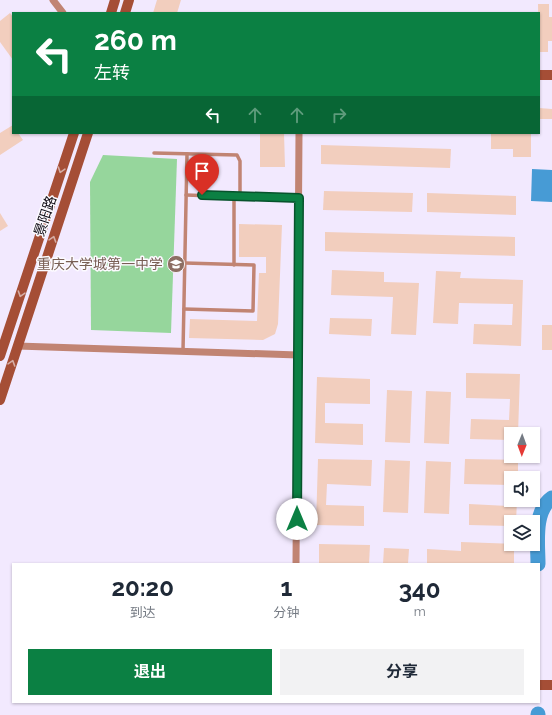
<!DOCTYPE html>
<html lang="zh">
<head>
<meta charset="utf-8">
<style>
	body { margin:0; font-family:Raleway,"Noto Sans SC",sans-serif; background:#f2f2f3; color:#1f2937; height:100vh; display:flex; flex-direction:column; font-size:15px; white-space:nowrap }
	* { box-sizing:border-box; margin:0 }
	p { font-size:13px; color:#747a83 }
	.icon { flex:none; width:22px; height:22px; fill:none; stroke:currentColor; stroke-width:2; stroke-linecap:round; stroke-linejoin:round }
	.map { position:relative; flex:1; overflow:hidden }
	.side { position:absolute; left:12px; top:563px; width:528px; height:140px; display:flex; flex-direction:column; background:#fff; border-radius:0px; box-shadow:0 1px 3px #0004 }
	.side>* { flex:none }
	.hud { position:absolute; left:12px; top:12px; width:528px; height:122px; border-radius:0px; box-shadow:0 1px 3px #0004; background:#0b8043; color:#fff; overflow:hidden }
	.needle { width:26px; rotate:181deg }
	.tools { position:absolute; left:504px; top:427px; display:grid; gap:8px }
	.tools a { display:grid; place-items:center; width:36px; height:36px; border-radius:0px; background:#fff; box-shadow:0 1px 3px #0004; font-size:20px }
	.pin { position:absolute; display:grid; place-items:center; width:34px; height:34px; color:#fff; margin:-41px -17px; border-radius:50% 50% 50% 0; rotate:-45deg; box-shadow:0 0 4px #0007 }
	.pin .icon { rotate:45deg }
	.me { position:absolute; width:44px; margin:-22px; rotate:0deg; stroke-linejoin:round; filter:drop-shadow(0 0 3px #0008) }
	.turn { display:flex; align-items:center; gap:14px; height:84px; padding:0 16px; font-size:18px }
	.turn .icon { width:52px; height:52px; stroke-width:2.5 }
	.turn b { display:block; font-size:28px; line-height:34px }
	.lanes { display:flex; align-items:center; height:38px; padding:0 16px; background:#0003; justify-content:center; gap:20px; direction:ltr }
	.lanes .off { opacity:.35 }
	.eta { display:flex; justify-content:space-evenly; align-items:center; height:68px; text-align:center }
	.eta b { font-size:24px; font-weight:700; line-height:28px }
	.action { display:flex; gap:8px; margin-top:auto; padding:8px 16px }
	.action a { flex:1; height:46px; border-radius:0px; background:#0b8043; color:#fff; font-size:16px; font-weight:700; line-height:46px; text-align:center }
	.action a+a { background:#f2f2f3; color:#1f2937 }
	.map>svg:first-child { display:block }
	.green { fill:#96d69c }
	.water { fill:#479bd5 }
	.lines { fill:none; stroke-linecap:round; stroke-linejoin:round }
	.river { stroke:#479bd5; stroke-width:15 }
	.building { fill:#f2cebe }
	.lane { stroke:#c18473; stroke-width:3.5 }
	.street { stroke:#c18473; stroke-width:7 }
	.secondary { stroke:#a54e36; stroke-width:10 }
	.oneway { stroke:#d5ada5 }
	.route-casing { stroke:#07532c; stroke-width:10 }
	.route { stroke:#0b8043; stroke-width:7 }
	.labels { text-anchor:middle; stroke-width:3; stroke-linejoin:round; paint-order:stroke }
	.street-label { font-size:14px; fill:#0e0a13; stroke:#fcfaff }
	.education-label { font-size:14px; fill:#785e54; stroke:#fcfaff; text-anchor:end }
</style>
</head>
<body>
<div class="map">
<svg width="552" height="715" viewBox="0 0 552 715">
	<rect width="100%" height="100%" fill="#f2e9fe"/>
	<polygon class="green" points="103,155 177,159 171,333 91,330 90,182"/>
	<polygon class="water" points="532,169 552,170 552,202 531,201"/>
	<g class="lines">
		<g class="river">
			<path d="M 538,564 C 538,544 533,511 552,498"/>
			<polyline points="538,714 538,715"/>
		</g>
	</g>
	<g class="building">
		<polygon points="157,0 181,0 177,13 153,13"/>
		<polygon points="538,4 549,4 549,17 552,17 552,41 548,41 548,52 539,52"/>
		<polygon points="10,13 13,17 13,60 0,42 0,21"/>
		<polygon points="539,108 552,109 552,119 539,119"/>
		<polygon points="13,125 13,133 18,133 23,140 0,155 0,133"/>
		<polygon points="260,133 284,133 285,167 260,167"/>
		<polygon points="491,133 531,133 531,157 513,157 513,149 491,149"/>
		<polygon points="321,145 451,149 450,168 321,164"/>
		<polygon points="324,191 413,193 412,212 323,210"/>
		<polygon points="427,193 516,196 516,215 427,212"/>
		<polygon points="0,213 8,226 0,231"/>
		<polygon points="239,224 282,225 278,324 275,334 263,340 189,338 190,319 257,321 259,273 266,273 266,257 239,257"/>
		<polygon points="325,232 515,237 515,256 325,251"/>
		<polygon points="332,270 384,272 384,282 419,283 416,335 391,334 393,297 331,295"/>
		<polygon points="436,271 461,272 460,278 523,280 521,346 473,344 474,324 512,325 513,304 459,303 458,324 433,323"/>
		<polygon points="330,318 372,319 371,336 329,334"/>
		<rect x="542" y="325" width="10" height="25"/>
		<polygon points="466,373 520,374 518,434 511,434 511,440 470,439 471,419 509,420 510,399 466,398"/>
		<polygon points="317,377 370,379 370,404 325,403 325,423 363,424 363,445 315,443"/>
		<polygon points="387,390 412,391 410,443 385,442"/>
		<polygon points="426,391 451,392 449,444 424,443"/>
		<polygon points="318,459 372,460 371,486 327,484 326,505 364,506 364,526 316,525"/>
		<polygon points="465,459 518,460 518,478 511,478 511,485 464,484"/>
		<polygon points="385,460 410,461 408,513 383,512"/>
		<polygon points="426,461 451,462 449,514 424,513"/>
		<polygon points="508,500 517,500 516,522 511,522 511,526 469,525 469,504 508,506"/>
		<polygon points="461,542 514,544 514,564 427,564 427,549 461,551"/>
		<polygon points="319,544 370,545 369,564 319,564"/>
		<polygon points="384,548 409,549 408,564 383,564"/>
	</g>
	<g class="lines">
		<g class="lane">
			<polyline points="154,153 237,155 240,161 240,197"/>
			<polyline points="186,195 299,199"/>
			<polyline points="234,265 234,196"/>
			<polyline points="184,309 253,311 254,265 185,263"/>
			<polyline points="183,351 187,154"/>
		</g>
		<g class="street">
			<polyline points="53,0 63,13"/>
			<polyline points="17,346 298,355"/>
			<polyline points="296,564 299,133"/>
		</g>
		<g class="secondary">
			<polyline points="111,13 115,0"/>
			<polyline points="125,13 129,0"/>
			<polyline points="539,75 552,75"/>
			<polyline points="0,356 74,133"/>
			<polyline points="0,400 88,133"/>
			<polyline points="539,685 552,685"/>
		</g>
	</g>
	<defs><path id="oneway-chevron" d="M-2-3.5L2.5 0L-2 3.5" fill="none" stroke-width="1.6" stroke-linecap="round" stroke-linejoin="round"/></defs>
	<g class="oneway">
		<use href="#oneway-chevron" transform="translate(61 170) rotate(108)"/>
		<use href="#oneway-chevron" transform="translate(53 239) rotate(-72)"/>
		<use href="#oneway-chevron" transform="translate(21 294) rotate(108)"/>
		<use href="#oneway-chevron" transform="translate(12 363) rotate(-72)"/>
	</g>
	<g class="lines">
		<defs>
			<polyline id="route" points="202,195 299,198 297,519"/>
		</defs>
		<use href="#route" class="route-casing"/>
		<use href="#route" class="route"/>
	</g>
	<defs>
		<symbol id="school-disc" viewBox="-11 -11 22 22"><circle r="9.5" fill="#8d6e63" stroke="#fcfaff"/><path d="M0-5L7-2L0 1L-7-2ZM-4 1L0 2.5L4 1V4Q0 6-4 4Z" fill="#fff"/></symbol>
	</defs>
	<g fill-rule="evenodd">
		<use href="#school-disc" x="166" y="254" width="20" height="20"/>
	</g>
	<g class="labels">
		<g class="street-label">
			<text transform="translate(45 216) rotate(-72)" y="5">景阳路</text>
		</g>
		<g class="education-label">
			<text x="163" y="269">重庆大学城第一中学</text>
		</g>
	</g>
</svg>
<div class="tools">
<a><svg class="needle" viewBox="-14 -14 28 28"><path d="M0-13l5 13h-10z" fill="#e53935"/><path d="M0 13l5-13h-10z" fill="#747a83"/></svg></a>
<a><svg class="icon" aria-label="sound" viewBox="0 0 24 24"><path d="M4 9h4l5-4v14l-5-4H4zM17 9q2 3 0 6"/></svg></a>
<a><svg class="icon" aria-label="layers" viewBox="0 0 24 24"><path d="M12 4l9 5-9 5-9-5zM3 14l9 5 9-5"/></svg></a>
</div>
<div class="pin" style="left:202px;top:195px;background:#d93025"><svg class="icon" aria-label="arrive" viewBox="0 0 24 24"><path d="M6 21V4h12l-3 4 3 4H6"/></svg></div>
<svg class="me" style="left:297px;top:519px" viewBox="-20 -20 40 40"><circle r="19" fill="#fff"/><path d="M0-13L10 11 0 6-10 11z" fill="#0b8043"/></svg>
<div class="hud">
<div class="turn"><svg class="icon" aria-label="left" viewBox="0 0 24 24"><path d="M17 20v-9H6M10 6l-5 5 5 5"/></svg><div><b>260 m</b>左转</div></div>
<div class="lanes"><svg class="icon" aria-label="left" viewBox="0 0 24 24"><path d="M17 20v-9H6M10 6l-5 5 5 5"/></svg><svg class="icon off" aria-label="ahead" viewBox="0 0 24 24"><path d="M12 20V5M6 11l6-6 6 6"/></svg><svg class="icon off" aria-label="ahead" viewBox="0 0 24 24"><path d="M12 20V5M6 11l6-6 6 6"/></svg><svg class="icon off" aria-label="right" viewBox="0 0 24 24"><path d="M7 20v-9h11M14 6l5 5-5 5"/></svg></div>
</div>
<section class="side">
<div class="eta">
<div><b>20:20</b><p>到达</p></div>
<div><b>1</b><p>分钟</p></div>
<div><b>340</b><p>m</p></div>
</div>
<div class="action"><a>退出</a><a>分享</a></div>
</section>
</div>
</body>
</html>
